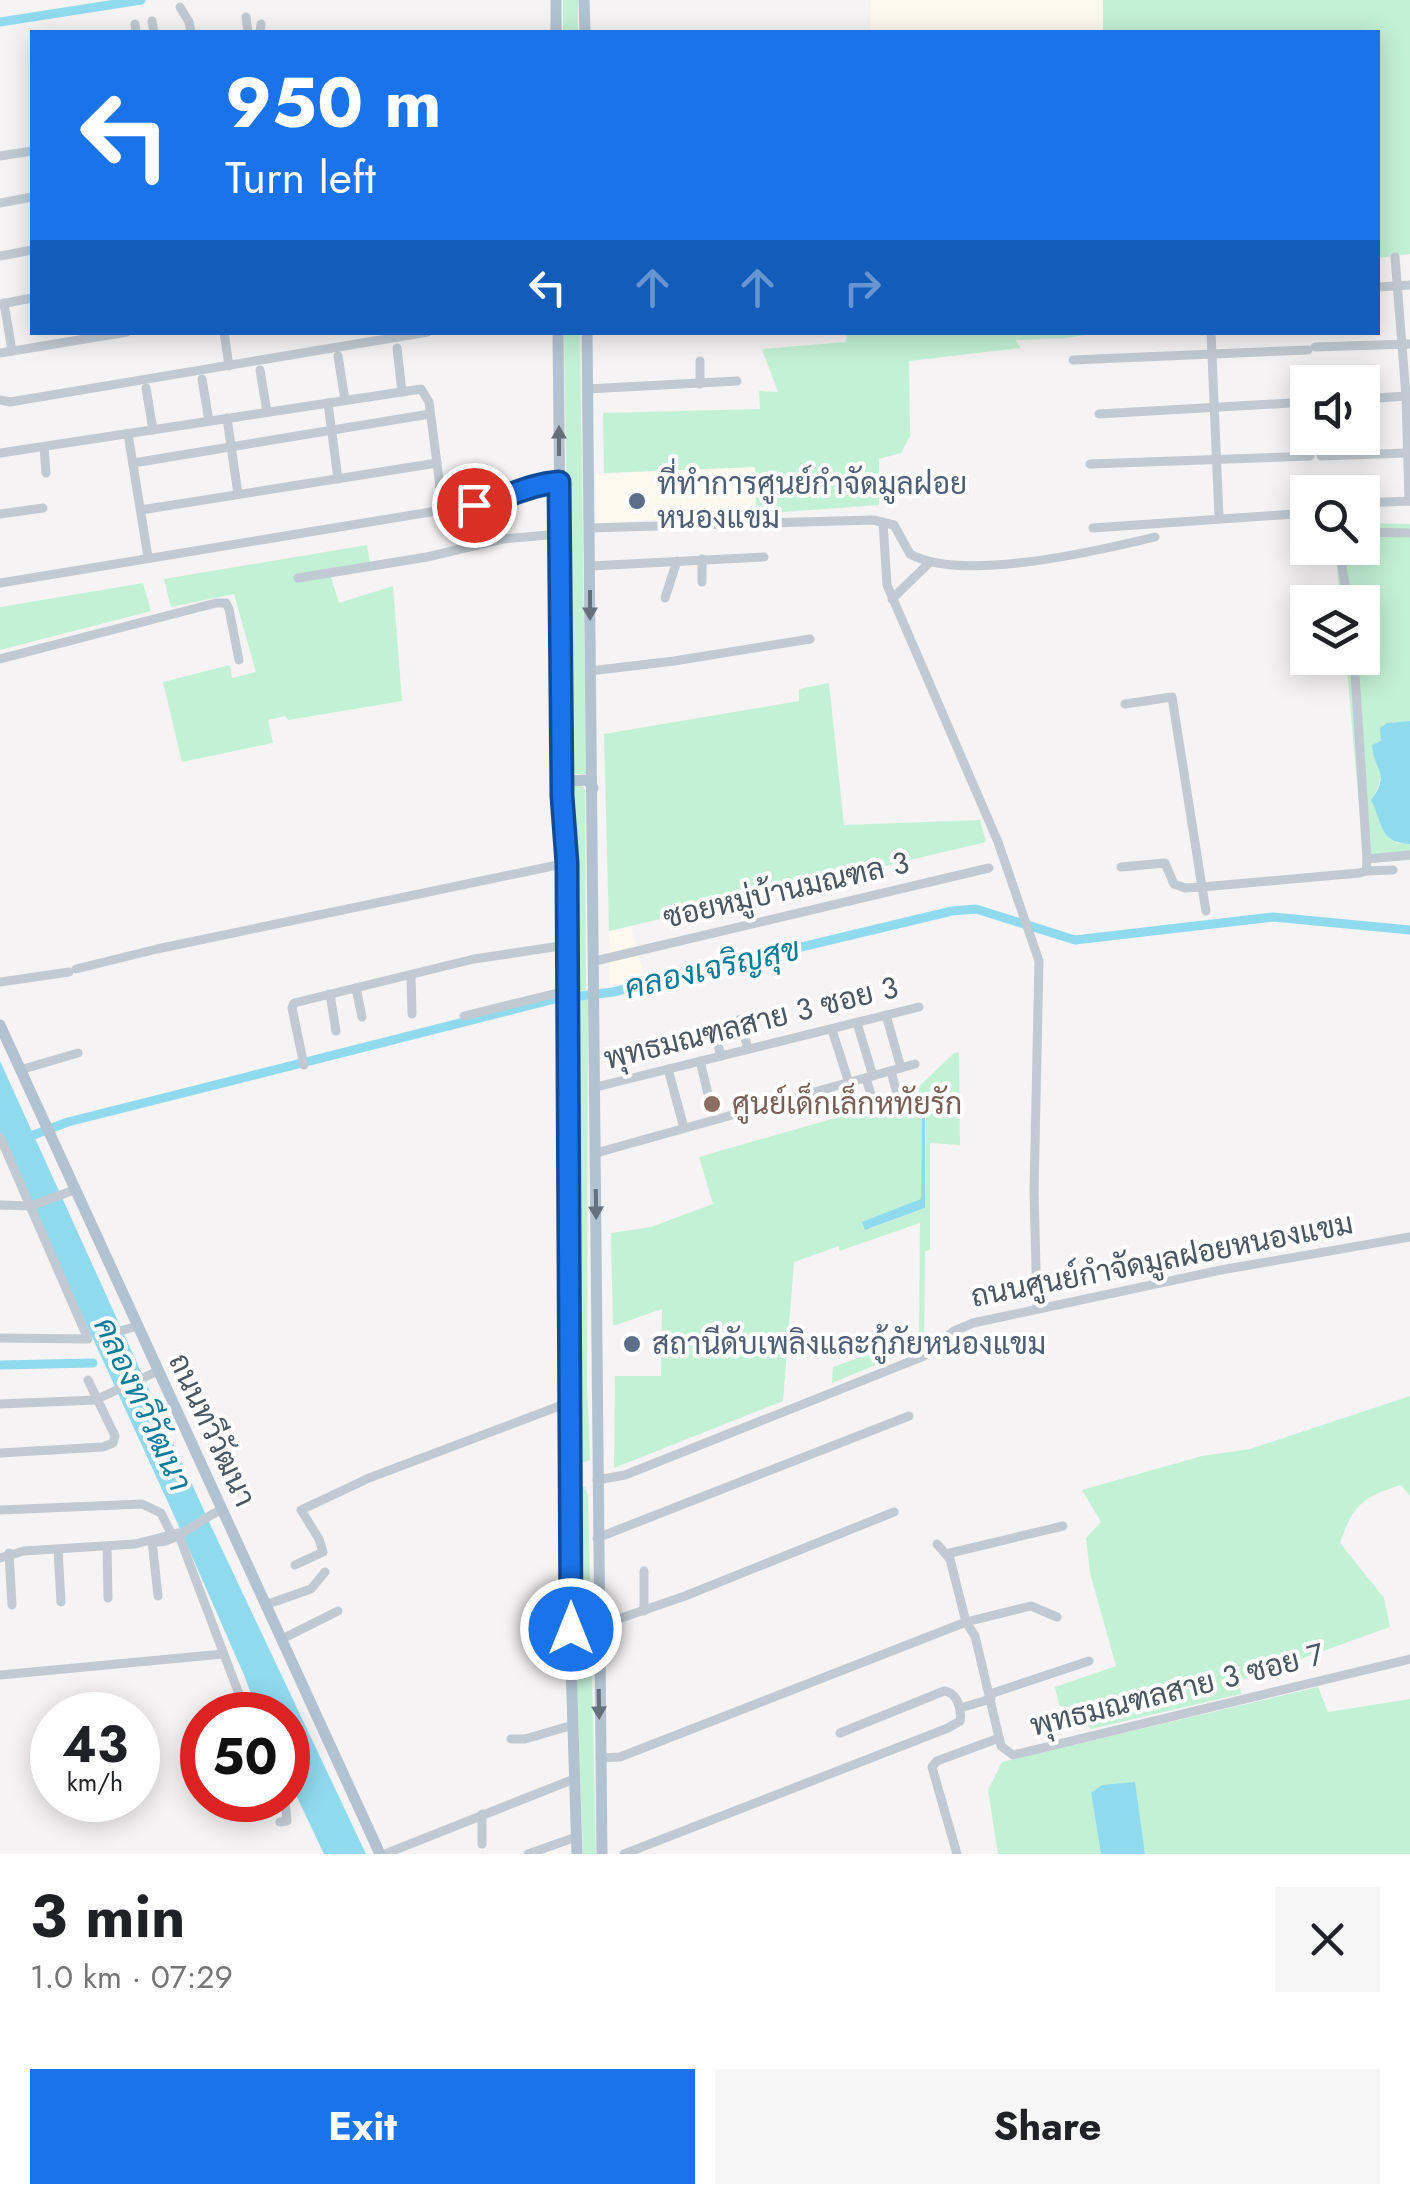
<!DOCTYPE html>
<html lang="en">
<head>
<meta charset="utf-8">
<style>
	body { margin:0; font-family:Jost,Sarabun,sans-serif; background:#f6f6f6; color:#202124; height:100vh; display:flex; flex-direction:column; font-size:38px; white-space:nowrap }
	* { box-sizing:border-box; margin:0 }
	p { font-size:32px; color:#757577 }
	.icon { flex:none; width:55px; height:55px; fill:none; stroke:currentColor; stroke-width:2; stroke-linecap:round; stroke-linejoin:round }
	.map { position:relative; height:1854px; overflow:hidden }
	.sheet { display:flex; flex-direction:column; background:#fff; flex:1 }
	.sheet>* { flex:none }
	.hud { position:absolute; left:30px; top:30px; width:1350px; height:305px; border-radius:0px; box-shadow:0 5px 25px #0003; background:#1a73e8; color:#fff; overflow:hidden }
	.tools { position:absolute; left:1290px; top:365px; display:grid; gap:20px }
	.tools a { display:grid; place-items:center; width:90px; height:90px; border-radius:0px; background:#fff; box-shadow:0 5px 25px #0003; font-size:50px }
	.speed { position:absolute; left:30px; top:1692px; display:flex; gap:20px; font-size:50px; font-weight:700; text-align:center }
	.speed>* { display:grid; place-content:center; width:130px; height:130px; border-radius:50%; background:#fff; box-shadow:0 5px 25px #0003; line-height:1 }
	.speed small { font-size:25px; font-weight:400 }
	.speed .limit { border:15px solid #d22; background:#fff; color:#111 }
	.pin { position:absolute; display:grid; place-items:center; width:85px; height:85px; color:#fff; margin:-42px; border:5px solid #fff; border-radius:50%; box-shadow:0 2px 10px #0007 }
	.me { position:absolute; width:110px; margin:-55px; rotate:0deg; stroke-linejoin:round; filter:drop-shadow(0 0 8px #0008) }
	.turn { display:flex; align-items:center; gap:35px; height:210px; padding:0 30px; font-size:45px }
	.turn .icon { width:130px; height:130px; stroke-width:2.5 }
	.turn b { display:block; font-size:70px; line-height:85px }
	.lanes { display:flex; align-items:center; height:95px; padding:0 30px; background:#0003; justify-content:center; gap:50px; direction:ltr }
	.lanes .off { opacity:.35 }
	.round { display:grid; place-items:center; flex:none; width:105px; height:105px; border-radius:0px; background:#f6f6f6 }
	.head { display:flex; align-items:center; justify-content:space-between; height:170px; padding:0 30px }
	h1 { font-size:60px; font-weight:700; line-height:75px }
	.primary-button { display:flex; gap:20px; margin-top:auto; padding:20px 30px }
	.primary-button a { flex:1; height:115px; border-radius:0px; background:#1a73e8; color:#fff; font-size:40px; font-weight:700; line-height:115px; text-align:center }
	.primary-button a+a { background:#f6f6f6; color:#202124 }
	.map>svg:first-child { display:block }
	.commercial { fill:#fdf9ef }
	.green { fill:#c3f1d5; fill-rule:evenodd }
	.water { fill:#90daee }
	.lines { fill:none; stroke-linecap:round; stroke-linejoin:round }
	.canal { stroke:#90daee; stroke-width:9 }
	.minor { stroke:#c1cad2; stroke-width:9 }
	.major { stroke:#b3c2d1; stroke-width:11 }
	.oneway { fill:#64717d }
	.route-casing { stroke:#114b97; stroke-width:25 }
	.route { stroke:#1a73e8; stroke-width:18 }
	.service-dot { fill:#5c6f8a; stroke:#fff; stroke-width:4 }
	.education-dot { fill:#8d6e63; stroke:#fff; stroke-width:4 }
	.labels { text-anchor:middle; stroke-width:8; stroke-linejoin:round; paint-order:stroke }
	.service-label { font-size:30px; fill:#4e5e75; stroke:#fff; text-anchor:start }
	.street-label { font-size:30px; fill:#4a5661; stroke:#fff }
	.education-label { font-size:30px; fill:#785e54; stroke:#fff; text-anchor:start }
	.water-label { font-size:32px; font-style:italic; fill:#0c7c9b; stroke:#fff }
</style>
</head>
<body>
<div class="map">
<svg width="1410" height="1854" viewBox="0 0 1410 1854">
	<rect width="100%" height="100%" fill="#f5f3f3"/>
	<g class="commercial">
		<polygon points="871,0 1286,0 1282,32 870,32"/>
		<polygon points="756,467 756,514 598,523 596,474"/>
		<polygon points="631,927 645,979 610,986 609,932"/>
	</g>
	<g class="green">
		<rect x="563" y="0" width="15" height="32"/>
		<polygon points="1103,0 1410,0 1410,254 1378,258 1378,32 1103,32"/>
		<polygon points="564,333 580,333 586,774 571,774"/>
		<polygon points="847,333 1095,333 1067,338 1016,340 1020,348 909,361 910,436 901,453 879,459 879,505 756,514 755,467 604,473 603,413 760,409 759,391 778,392 762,349 846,342"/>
		<path d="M 1363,523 L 1410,524 L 1410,721 L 1387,723 C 1377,752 1388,777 1371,800 L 1397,843 L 1410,844 L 1410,860 L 1364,863 L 1346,658 L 1362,658 L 1362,602 L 1340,602 L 1335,548 L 1362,548 Z"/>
		<polygon points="367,545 370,562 331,577 339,603 393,586 402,701 288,720 285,716 268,720 273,743 182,762 163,682 230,665 232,678 256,672 234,594 171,607 164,579"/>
		<polygon points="143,583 151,611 0,650 0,607"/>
		<polygon points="829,683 844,825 980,820 986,842 609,931 604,734 799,701 799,689"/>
		<polygon points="580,782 585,789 586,990 571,992 571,789"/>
		<polygon points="571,1000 588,1000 587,1386 590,1460 581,1463 578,1461"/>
		<path d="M 959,1052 L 960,1145 L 930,1143 L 930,1250 L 925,1251 L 924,1345 L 832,1383 L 833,1367 L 919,1336 L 920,1223 L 839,1251 L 839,1246 L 794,1262 L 783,1401 L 614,1468 L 615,1376 L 661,1376 L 662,1309 L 613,1326 L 611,1233 L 651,1227 L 713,1204 L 699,1157 L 908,1097 L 954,1053 ZM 902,1104 L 926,1113 L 925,1208 L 869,1229 L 921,1199 L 922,1115 L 893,1114 L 890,1106 Z"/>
		<path d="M 1410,1396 L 1410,1496 L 1401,1485 C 1363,1497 1353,1504 1340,1543 L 1384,1598 L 1390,1627 L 1239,1681 L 1241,1694 L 1091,1729 L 1077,1714 L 1059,1705 L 1055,1687 L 1116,1666 L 1090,1573 L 1086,1538 L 1101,1522 L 1082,1490 L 1202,1456 L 1250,1449 Z"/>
		<polygon points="581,1487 585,1487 588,1495 596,1854 583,1854 576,1663 578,1492"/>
		<polygon points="1318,1687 1328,1712 1410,1699 1410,1854 1145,1854 1134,1782 1091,1793 1101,1854 998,1854 988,1790 1002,1762"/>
	</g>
	<g class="water">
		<path d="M 1410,721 L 1410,844 C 1378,842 1383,823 1371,800 C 1391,773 1374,771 1372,745 L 1381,741 L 1380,728 L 1387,723 Z"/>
		<polygon points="0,1061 211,1526 366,1854 324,1854 288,1778 288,1715 259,1715 244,1675 177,1522 0,1136"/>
		<polygon points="902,1104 922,1105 925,1108 925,1208 865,1230 862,1222 921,1199 922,1116 893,1114 889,1106"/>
		<polygon points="1135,1782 1145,1854 1101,1854 1091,1793 1102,1785"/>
	</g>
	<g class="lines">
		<g class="canal">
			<polyline points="0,22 141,0"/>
			<polyline points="28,1137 68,1122 555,999 613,992 952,911 976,909 1075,940 1273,917 1410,930"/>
			<polyline points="0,1365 93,1363"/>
		</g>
		<g class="minor">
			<polyline points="180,7 189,22 191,32"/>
			<polyline points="246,17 248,32"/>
			<polyline points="152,21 154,32"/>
			<polyline points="135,24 136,32"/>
			<polyline points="260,32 261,24"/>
			<polyline points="0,156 32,151"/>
			<polyline points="0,203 32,197"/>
			<polyline points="0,256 32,250"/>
			<polyline points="1395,257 1406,396 1409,501"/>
			<polyline points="1378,287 1410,285"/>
			<polyline points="4,303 12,351"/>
			<polyline points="1,304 32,298"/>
			<polyline points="224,332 229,366"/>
			<polyline points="1211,332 1219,517"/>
			<polyline points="1315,347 1410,344"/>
			<polyline points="397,348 402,392"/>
			<polyline points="0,353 127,332"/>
			<polyline points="338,356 345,400"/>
			<polyline points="1073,360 1308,350"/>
			<polyline points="700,361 700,384"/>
			<polyline points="260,370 267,412"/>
			<polyline points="202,379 209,421"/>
			<polyline points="146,388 153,430"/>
			<polyline points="587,389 737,381"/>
			<polyline points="1362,399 1407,396"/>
			<polyline points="0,400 10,402 428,332"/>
			<polyline points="328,403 338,479"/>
			<polyline points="1099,414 1308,402"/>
			<polyline points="227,418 238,494"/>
			<polyline points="128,434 148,557"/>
			<polyline points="44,447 46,473"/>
			<polyline points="0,453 421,389 429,402 443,510"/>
			<polyline points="1321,456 1407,453"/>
			<polyline points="133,463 430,414"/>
			<polyline points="1090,464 1310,456"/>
			<polyline points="1362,503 1410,501"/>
			<polyline points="141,510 437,463"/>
			<polyline points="0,514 43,508"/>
			<polyline points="883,522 887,585 998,842 1039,961 1034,1192 1037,1307"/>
			<path d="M 589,528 L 873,520 L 894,525 L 910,554 C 962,583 1097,551 1155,537"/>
			<polyline points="1093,528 1308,513"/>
			<polyline points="1362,532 1410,533"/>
			<polyline points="1339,548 1348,602"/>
			<polyline points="590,566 764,557"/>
			<polyline points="298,578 427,557 503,539 560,534"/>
			<polyline points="702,582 702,559"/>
			<polyline points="0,583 497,501 531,484 559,482"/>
			<polyline points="665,598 677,561"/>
			<polyline points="892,599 929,563"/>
			<polyline points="0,659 216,603 226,603 229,609 239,660"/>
			<polyline points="590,671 674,661 810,639"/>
			<polyline points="1125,704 1172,697 1202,887 1359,873 1366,871 1367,859 1354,658"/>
			<polyline points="1367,859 1410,855"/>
			<polyline points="1121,867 1165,863 1174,884 1185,888 1202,887 1206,911"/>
			<polyline points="1366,871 1393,870"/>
			<polyline points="595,961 989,868"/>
			<polyline points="76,969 157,949 567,863"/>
			<polyline points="411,976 412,1014"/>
			<polyline points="0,982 69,972"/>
			<polyline points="356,988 362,1017"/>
			<polyline points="330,994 336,1031"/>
			<polyline points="886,1015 901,1068"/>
			<polyline points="464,1016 566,991"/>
			<polyline points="740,1019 748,1049"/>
			<polyline points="857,1023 873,1076"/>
			<polyline points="713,1026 721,1056"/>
			<polyline points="832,1030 849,1083"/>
			<polyline points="700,1061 708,1094"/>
			<polyline points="304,1065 292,1008 294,1003 474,959 567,945"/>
			<polyline points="668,1069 684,1128"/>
			<polyline points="20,1070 78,1053"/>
			<polyline points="891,1071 898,1098"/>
			<polyline points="866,1078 874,1105"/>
			<polyline points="596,1087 919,1007"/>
			<polyline points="0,1137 88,1339 0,1338"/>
			<polyline points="596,1153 915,1064"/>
			<polyline points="0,1205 31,1206 74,1190"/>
			<polyline points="120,1331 137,1326"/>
			<polyline points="0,1404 95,1400 158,1371"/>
			<polyline points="0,1453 103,1447 113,1443 115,1436 88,1380"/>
			<polyline points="597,1480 625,1475 924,1356 954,1331 973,1323 1221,1270 1410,1237"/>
			<polyline points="0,1510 142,1504 161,1513 171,1533"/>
			<polyline points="178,1533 239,1694"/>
			<polyline points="597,1538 909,1416"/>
			<path d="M 152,1541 C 170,1548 199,1519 221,1510"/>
			<polyline points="152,1541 158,1596"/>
			<polyline points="937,1544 950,1559 966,1622 1031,1606 1057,1617"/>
			<polyline points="107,1547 108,1598"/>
			<polyline points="58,1550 61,1602"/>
			<polyline points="9,1553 12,1605"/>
			<polyline points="946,1554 1063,1526"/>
			<polyline points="0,1558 24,1551 135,1544 178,1533"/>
			<polyline points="295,1565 323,1552 319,1539 301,1510 369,1478 570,1402"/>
			<polyline points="644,1571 644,1611"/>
			<polyline points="265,1605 311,1589 325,1572"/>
			<polyline points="598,1626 685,1596 894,1512"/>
			<polyline points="282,1639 338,1611"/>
			<polyline points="0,1675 223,1654"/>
			<polyline points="990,1694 1089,1661"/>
			<polyline points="960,1708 991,1699"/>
			<polyline points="511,1739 525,1739 573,1725"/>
			<polyline points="600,1758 620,1757 966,1622 975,1636 1001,1746 1013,1755 1410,1659"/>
			<polyline points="482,1814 482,1844"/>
			<polyline points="280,1822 287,1821 285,1800"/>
			<polyline points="385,1854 574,1779"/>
			<polyline points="528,1854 576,1837"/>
			<path d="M 624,1854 L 948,1728 L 960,1721 C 962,1709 957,1692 944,1691 L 840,1733"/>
			<polyline points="957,1854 932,1767 937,1761 999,1738"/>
		</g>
		<g class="major">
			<polyline points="556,0 556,32"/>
			<polyline points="584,0 585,32"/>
			<polyline points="558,332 563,796 567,863 571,1664 577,1854"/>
			<polyline points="587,332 602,1854"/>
			<polyline points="563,789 568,781 588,780 593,788"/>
			<polyline points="0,1025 380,1854"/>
		</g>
	</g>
	<defs><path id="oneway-solid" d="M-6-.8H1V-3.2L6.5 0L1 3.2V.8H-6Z" transform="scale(2.5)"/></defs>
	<g class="oneway">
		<use href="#oneway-solid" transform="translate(559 441) rotate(-90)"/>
		<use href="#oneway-solid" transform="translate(590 605) rotate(90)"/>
		<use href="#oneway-solid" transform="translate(596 1204) rotate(89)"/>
		<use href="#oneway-solid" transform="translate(599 1704) rotate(89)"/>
	</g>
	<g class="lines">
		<defs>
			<path id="route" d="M 474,505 C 508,499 524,485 559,482 L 562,796 L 567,863 L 571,1629"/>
		</defs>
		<use href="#route" class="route-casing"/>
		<use href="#route" class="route"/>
	</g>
	<g class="service-dot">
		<circle cx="637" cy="501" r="10"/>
		<circle cx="632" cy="1344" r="10"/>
	</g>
	<circle class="education-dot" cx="712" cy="1104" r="10"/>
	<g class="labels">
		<g class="service-label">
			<text x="657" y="494">ที่ทำการศูนย์กำจัดมูลฝอย<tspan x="657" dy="34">หนองแขม</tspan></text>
			<text x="652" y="1354">สถานีดับเพลิงและกู้ภัยหนองแขม</text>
		</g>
		<g class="street-label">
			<text transform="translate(786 890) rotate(-13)" y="10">ซอยหมู่บ้านมณฑล 3</text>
			<text transform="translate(751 1023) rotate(-14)" y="10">พุทธมณฑลสาย 3 ซอย 3</text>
			<text transform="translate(1162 1260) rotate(-11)" y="10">ถนนศูนย์กำจัดมูลฝอยหนองแขม</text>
			<text transform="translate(212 1430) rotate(65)" y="10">ถนนทวีวัฒนา</text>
			<text transform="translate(1177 1690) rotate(-14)" y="10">พุทธมณฑลสาย 3 ซอย 7</text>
		</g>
		<g class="education-label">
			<text x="732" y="1114">ศูนย์เด็กเล็กหทัยรัก</text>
		</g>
		<g class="water-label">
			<text transform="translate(712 968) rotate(-13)" y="11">คลองเจริญสุข</text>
			<text transform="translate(143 1404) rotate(65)" y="11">คลองทวีวัฒนา</text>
		</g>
	</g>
</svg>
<div class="tools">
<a><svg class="icon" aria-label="sound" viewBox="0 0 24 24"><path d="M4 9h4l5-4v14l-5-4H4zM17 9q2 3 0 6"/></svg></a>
<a><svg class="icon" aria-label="search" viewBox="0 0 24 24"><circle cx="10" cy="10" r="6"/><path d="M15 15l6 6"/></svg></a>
<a><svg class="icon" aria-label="layers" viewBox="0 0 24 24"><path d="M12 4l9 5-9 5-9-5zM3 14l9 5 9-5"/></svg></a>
</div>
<div class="speed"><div>43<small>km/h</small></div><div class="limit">50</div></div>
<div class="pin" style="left:474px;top:505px;background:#d93025"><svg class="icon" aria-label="arrive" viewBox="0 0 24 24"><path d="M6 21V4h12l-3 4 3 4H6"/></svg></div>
<svg class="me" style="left:571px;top:1629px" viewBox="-20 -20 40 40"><circle r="17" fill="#1a73e8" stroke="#fff" stroke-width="3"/><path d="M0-11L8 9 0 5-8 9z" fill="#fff"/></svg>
<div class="hud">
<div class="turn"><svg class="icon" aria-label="left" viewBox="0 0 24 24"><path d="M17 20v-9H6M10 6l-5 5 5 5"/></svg><div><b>950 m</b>Turn left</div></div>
<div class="lanes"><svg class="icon" aria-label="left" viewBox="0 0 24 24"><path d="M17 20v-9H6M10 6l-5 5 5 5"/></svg><svg class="icon off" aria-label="ahead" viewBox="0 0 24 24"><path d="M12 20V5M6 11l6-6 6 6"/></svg><svg class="icon off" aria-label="ahead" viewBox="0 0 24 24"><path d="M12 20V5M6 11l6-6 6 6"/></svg><svg class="icon off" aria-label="right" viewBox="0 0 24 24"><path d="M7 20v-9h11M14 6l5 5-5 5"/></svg></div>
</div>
</div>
<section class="sheet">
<div class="head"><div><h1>3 min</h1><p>1.0 km · 07:29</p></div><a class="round"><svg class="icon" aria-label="close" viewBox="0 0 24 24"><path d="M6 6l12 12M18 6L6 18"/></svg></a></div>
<div class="primary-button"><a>Exit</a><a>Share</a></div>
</section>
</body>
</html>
